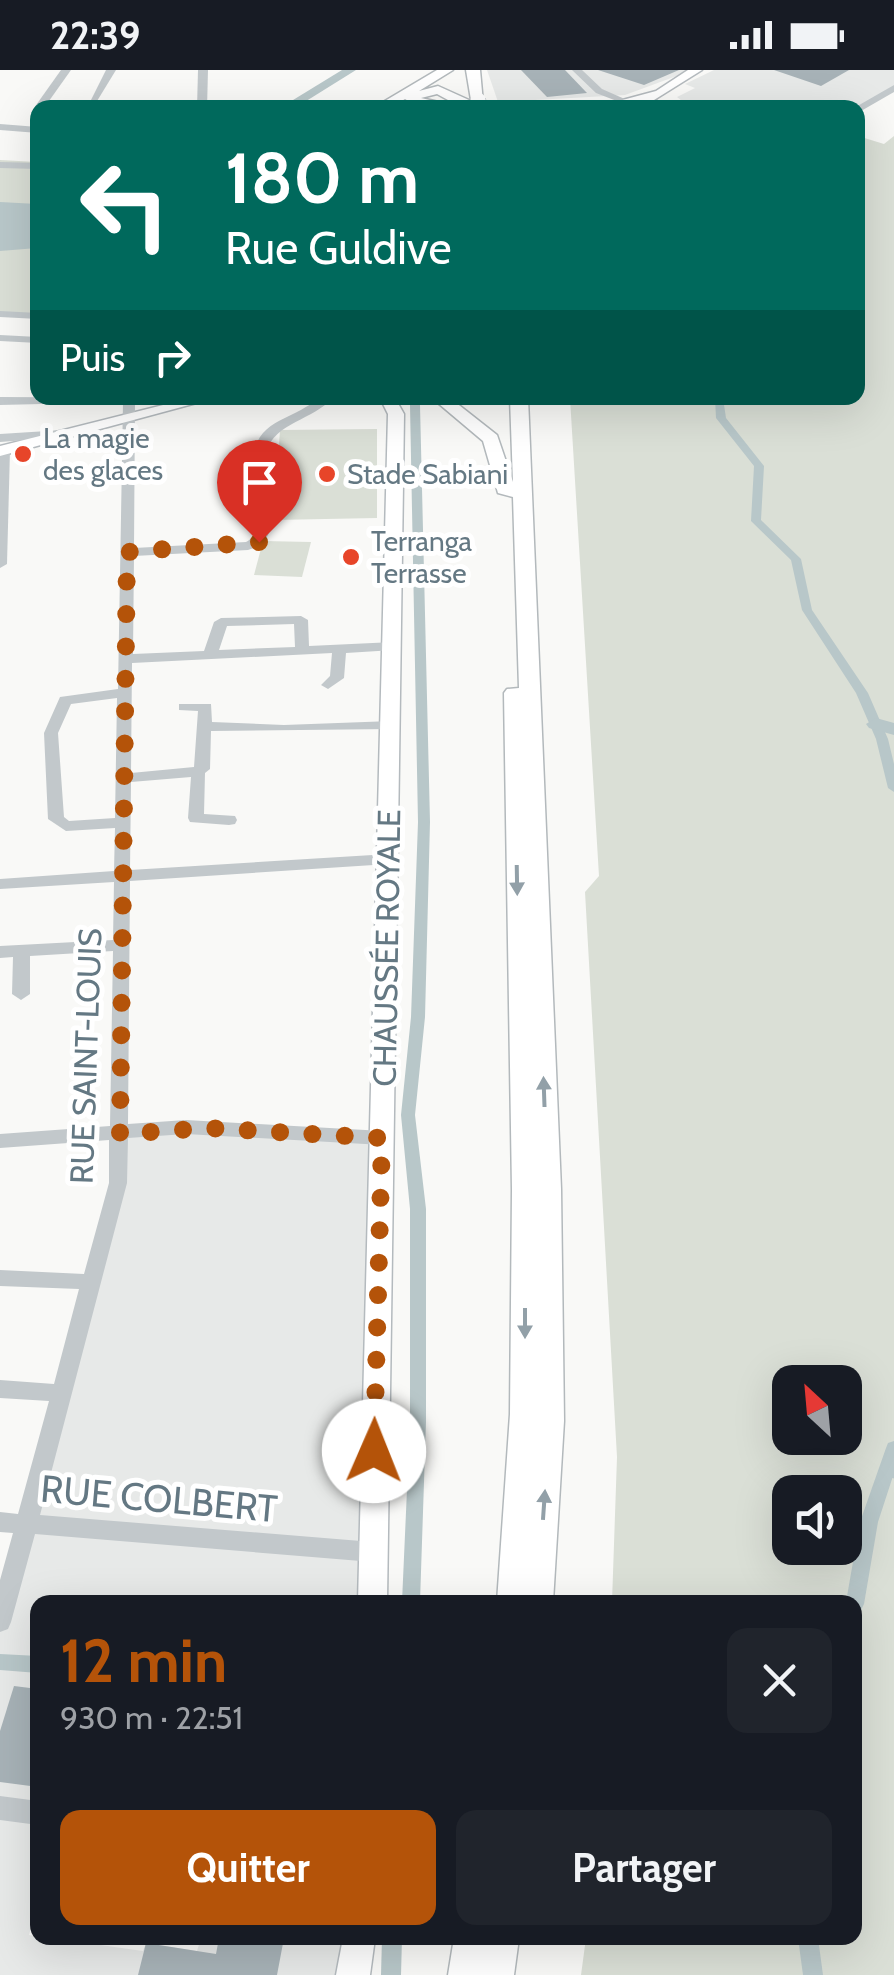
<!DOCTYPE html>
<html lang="fr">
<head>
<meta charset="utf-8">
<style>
	body { margin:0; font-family:Cabin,sans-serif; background:#20242c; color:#f1f3f6; height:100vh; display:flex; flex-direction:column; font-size:38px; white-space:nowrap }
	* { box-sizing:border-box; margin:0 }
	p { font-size:32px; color:#9ea1a6 }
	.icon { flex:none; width:55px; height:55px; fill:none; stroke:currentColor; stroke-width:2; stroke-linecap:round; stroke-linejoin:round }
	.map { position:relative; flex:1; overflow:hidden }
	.drawer { position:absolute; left:30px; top:1525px; width:832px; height:350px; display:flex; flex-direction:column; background:#171b24; border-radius:20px; box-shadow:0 10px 40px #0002 }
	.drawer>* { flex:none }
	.hud { position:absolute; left:30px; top:30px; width:835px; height:305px; border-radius:20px; box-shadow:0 10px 40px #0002; background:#00695c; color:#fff; overflow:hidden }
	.needle { width:65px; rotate:334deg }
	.fabs { position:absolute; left:772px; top:1295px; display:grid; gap:20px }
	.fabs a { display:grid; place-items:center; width:90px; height:90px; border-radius:20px; background:#171b24; box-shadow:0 10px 40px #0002; font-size:50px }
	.pin { position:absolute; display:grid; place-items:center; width:85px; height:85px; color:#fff; margin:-102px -42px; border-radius:50% 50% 50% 0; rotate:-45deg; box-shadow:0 0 10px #0007 }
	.pin .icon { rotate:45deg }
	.me { position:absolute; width:110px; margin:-55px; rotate:1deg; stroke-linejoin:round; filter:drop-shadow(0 0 8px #0008) }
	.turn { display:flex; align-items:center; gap:35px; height:210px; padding:0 30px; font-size:45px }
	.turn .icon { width:130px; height:130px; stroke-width:2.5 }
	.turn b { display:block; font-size:70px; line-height:85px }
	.then { display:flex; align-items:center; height:95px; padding:0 30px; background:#0003; gap:20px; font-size:38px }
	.round { display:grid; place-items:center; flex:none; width:105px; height:105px; border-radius:20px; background:#20242c }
	.headline { display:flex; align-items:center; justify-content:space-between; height:170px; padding:0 30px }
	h1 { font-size:60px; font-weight:700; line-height:75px; color:#b45309 }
	.cta { display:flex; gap:20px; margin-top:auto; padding:20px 30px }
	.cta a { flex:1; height:115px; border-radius:20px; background:#b45309; color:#fff; font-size:40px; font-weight:700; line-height:115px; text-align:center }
	.cta a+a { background:#20242c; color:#f1f3f6 }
	.status { display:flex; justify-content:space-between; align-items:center; height:70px; padding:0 50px; background:#171b24; direction:ltr }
	.status svg { height:28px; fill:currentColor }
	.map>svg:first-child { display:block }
	.built { fill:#e7e9e8 }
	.green { fill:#dadfd6; fill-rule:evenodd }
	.water { fill:#b8c7c9 }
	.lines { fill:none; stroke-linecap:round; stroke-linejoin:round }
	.stream { stroke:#b8c7c9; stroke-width:5 }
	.canal { fill:#b8c7c9; fill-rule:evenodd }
	.river { fill:#b8c7c9; fill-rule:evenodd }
	.building { fill:#a7b2b7 }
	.major-casing { stroke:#b4babe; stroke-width:3 }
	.highway-casing { stroke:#b3b9bc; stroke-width:3 }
	.minor { fill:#c2c8cb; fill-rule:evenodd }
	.major { fill:#fff; fill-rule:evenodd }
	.highway { fill:#fff; fill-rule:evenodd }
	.highway-bridge-casing { stroke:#b3b9bc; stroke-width:16; stroke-linecap:butt }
	.highway-bridge { stroke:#fff; stroke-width:15 }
	.oneway { fill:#92a0a8 }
	.route { stroke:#b45309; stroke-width:18; stroke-dasharray:0 32.4 }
	.poi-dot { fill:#e74529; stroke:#fff; stroke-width:4 }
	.labels { text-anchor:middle; stroke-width:10; stroke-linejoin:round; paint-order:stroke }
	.far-poi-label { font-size:28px; fill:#647883; stroke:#fff; text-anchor:start }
	.street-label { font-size:32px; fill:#647883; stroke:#fff }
	.near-street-label { font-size:38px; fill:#647883; stroke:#fff }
</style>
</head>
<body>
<div class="status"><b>22:39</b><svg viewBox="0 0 49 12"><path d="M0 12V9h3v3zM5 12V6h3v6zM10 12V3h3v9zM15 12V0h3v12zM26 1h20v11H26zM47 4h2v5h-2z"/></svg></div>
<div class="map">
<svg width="894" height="1905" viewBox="0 0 894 1905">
	<rect width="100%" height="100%" fill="#f9f9f7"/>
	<g class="built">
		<polygon points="487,0 693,0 625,25 498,32"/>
		<polygon points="714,0 894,0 894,15 858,39 690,37 677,27 695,18 685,14"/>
		<polygon points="186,1057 383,1068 372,1532 38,1532 38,1832 29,1865 143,1881 146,1873 197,1881 201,1868 359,1868 353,1905 0,1905 0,1552 117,1123 120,1063"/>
	</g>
	<g class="green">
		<path d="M 858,66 L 884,74 L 894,66 L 894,1905 L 581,1905 L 586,1868 L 855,1868 L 855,1532 L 612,1532 L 617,1387 L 585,822 L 599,806 L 570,328 L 858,328 ZM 790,1312 L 845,1312 L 845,1368 L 790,1368 ZM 790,1422 L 845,1422 L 845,1478 L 790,1478 Z"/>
		<polygon points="0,90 37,92 37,246 0,244"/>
		<polygon points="377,359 377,448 274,450 280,360"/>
		<polygon points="263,471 311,472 302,507 254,505"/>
	</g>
	<polygon class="water" points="0,132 37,134 37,178 0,181"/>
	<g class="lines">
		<polyline class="stream" points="885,1403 894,1406"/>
		<g class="canal">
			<polygon points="715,328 723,328 726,348 764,396 761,450 801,489 812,540 868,623 888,669 894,694 894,722 888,718 876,669 856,623 802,540 791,490 751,451 754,396 716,348"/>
			<polygon points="415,332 420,335 430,752 425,947 415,1045 426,1139 426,1352 420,1532 402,1532 410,1352 410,1139 401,1045 411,947 418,752 410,335"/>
			<polygon points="894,1371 894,1403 878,1452 864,1534 861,1540 855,1542 855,1532 846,1532 860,1452 886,1378 888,1373"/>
			<polygon points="0,1584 38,1586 38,1603 0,1600"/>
			<polygon points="382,1868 402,1868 401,1905 381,1905"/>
			<polygon points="798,1868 818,1868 823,1905 803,1905"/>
		</g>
		<g class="river">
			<polygon points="342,0 356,0 295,38 280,38"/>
			<polygon points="876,648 894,653 894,665 869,658 866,654"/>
		</g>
	</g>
	<g class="building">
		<polygon points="521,0 565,0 587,23 547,27"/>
		<polygon points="598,0 679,0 644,15"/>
		<polygon points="774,0 849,0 821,16"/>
		<polygon points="14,1616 38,1619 38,1717 0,1712 0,1661"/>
		<polygon points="219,1868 284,1868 277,1905 138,1905 146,1873 216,1884"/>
	</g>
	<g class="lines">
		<defs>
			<g id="major">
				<polygon points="688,0 702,0 654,30 674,38 639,33 622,38 421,38 427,34 615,32 656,21"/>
				<polygon points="191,328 215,328 0,386 0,376"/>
				<polygon points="380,328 395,328 404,344 387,1532 358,1532 388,344"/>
				<polygon points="343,1868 375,1868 370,1905 336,1905"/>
			</g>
			<g id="highway">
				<polygon points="437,0 453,0 419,21 438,16 469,30 469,36 459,36 437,24 421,28 443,33 444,38 417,36 405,29 390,38 373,38"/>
				<polygon points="466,0 480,0 483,33 471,30"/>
				<polygon points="432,328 450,328 497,365 513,412 510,328 528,328 561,1119 564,1351 553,1532 497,1532 510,1344 512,1120 504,623 507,619 519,618 513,427 498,423 483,371"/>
				<polygon points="454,1868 519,1868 514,1905 448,1905"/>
			</g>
		</defs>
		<use href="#major" class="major-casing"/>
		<use href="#highway" class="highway-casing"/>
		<g class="minor">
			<polygon points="61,0 71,0 44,38 36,40 34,38"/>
			<polygon points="106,0 116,0 94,36 88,36"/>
			<polygon points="198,0 208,0 207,38 197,38"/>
			<polygon points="572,0 582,0 602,19 627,30 622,33 596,23"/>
			<polygon points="894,15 894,22 861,41 858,42 858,38 854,38"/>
			<polygon points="0,54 38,57 38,63 0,60"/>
			<polygon points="0,92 38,93 38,99 0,98"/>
			<polygon points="0,241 38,243 38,249 0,247"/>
			<polygon points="0,265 38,267 38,273 0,271"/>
			<path d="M 0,327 L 177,328 L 171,332 L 135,332 L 134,478 L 246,472 C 276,458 235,396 263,363 C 272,353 285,348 297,342 C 309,336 317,328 332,328 C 314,350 275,352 266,382 C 256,417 294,465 248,480 L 134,486 L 133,584 L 204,581 L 214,552 L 221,548 L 301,546 L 308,550 L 309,576 L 394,572 L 401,576 L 394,580 L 346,583 L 344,608 L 328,619 L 321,615 L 330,606 L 332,583 L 132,593 L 131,703 L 194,697 L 198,641 L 179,640 L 179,634 L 211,634 L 212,652 L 284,655 L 392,651 L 399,655 L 392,659 L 211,661 L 210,699 L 205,703 L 204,744 L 235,746 L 237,750 L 235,754 L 229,755 L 190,752 L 188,748 L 191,707 L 131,712 L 130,800 L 389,784 L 397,789 L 389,794 L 130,811 L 128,1054 L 186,1050 L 383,1061 L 390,1063 L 392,1068 L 390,1073 L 383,1075 L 186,1064 L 128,1068 L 127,1113 L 40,1445 L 373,1472 L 381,1475 L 384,1482 L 381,1489 L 373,1492 L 35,1464 L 11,1552 L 8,1559 L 0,1562 L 0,1510 L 13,1463 L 0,1462 L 0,1442 L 18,1444 L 49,1331 L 0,1328 L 0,1310 L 54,1314 L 79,1219 L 0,1216 L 0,1200 L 84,1204 L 109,1113 L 109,1070 L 0,1078 L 0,1064 L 110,1056 L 113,881 L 30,886 L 30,924 L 21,930 L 12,924 L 13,887 L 0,888 L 0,876 L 113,870 L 114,812 L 0,819 L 0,809 L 114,801 L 115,758 L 66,761 L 48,749 L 44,663 L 60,627 L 118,619 L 123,332 L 0,335 ZM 294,554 L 295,577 L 219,580 L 227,556 ZM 117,628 L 115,748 L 69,751 L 64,747 L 58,663 L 71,634 Z"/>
			<polygon points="63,360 67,361 67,367 0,372 0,364"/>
			<polygon points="4,376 10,380 7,494 0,498 0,377"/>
			<polygon points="0,1726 38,1731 38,1755 0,1750"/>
		</g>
		<use href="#major" class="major"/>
		<use href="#highway" class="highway"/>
		<defs>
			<polyline id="highway-bridge" points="478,30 480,38"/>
		</defs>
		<use href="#highway-bridge" class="highway-bridge-casing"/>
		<use href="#highway-bridge" class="highway-bridge"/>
	</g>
	<defs><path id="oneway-solid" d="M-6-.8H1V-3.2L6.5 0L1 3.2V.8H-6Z" transform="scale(2.5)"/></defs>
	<g class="oneway">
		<use href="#oneway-solid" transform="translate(517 810) rotate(89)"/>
		<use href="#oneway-solid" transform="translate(544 1022) rotate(-92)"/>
		<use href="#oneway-solid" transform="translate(525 1253) rotate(90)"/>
		<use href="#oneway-solid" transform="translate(544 1435) rotate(-86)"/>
	</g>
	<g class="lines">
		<polyline class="route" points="259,472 127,482 120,1064 207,1058 382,1068 374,1381"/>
	</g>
	<g class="poi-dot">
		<circle cx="23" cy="384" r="10"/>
		<circle cx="327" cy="404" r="10"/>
		<circle cx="351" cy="487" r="10"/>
	</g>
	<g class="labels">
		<g class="far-poi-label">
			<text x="43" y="378">La magie<tspan x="43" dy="32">des glaces</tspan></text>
			<text x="347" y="414">Stade Sabiani</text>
			<text x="371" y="481">Terranga<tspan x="371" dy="32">Terrasse</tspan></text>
		</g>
		<g class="street-label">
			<text transform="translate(387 878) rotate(-89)" y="11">CHAUSSÉE ROYALE</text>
			<text transform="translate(86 986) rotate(-88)" y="11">RUE SAINT-LOUIS</text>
		</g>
		<g class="near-street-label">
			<text transform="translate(159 1429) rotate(5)" y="13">RUE COLBERT</text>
		</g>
	</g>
</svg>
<div class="fabs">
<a><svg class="needle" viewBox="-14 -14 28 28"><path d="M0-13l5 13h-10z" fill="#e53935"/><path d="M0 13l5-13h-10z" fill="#9ea1a6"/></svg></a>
<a><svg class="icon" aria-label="sound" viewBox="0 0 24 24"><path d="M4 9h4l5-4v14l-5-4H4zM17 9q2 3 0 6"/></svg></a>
</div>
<div class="pin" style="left:259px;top:472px;background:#d93025"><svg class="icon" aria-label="arrive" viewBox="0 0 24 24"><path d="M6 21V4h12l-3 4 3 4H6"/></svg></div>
<svg class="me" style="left:374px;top:1381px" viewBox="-20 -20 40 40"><circle r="19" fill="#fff"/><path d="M0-13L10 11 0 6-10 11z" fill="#b45309"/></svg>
<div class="hud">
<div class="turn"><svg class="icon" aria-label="left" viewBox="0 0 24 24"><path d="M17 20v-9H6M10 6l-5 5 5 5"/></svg><div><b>180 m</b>Rue Guldive</div></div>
<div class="then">Puis<svg class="icon" aria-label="right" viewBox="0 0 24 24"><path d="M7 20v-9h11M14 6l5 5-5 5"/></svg></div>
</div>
<section class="drawer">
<div class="headline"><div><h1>12 min</h1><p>930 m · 22:51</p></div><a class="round"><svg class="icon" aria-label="close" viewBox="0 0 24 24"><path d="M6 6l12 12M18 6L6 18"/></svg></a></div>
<div class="cta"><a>Quitter</a><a>Partager</a></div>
</section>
</div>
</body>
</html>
